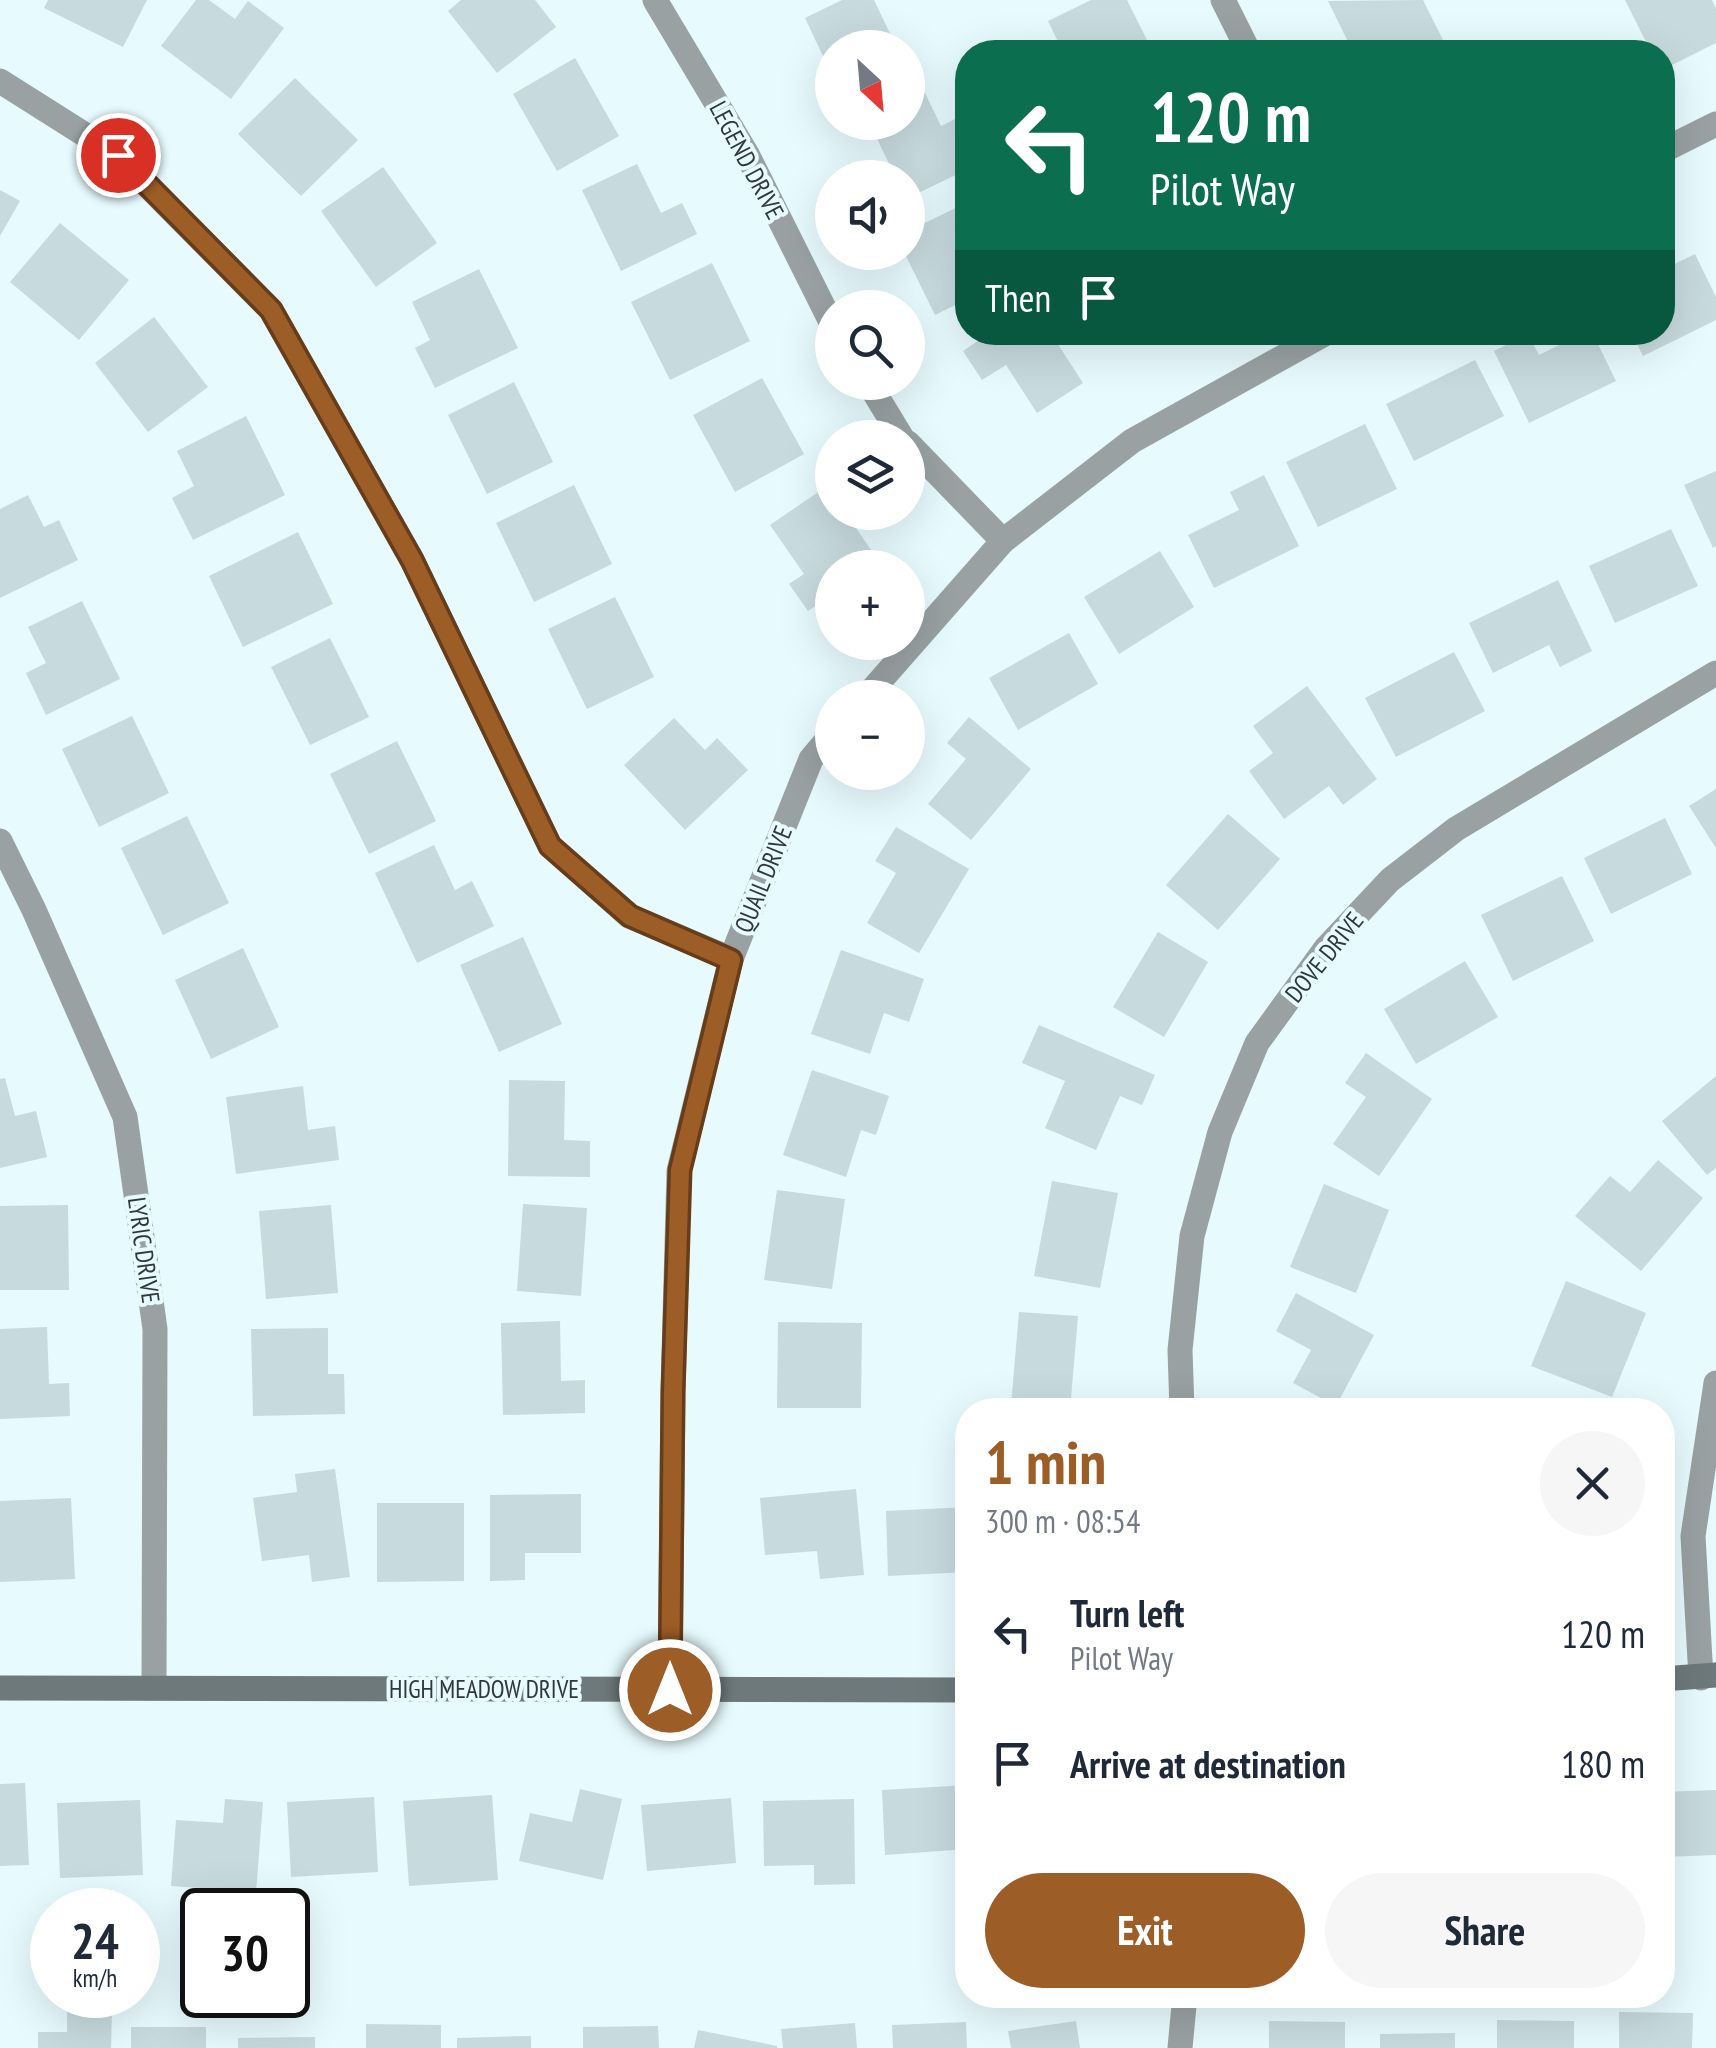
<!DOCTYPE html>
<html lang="en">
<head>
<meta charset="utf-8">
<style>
	body { margin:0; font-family:"PT Sans Narrow",sans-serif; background:#f6f6f7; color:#1f2937; height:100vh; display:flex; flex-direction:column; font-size:38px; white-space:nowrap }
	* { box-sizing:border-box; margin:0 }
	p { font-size:32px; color:#747a83 }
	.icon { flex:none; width:55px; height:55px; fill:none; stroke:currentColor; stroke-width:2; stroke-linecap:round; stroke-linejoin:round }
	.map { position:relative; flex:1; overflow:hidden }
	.sheet { position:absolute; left:955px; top:1398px; width:720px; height:610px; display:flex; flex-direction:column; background:#fff; border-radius:40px; box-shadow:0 10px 40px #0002 }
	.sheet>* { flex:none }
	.top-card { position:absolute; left:955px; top:40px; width:720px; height:305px; border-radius:40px; box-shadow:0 10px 40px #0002; background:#0b6e4f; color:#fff; overflow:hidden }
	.needle { width:65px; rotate:154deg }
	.controls { position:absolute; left:815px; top:30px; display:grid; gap:20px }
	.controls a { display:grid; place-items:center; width:110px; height:110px; border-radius:50%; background:#fff; box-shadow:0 10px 40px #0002; font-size:50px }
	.speed { position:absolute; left:30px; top:1888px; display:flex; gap:20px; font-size:50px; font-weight:700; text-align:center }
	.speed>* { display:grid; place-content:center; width:130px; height:130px; border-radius:50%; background:#fff; box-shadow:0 10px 40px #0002; line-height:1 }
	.speed small { font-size:25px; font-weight:400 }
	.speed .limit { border:5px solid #111; border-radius:15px; background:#fff; color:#111 }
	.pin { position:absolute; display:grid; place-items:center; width:85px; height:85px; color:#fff; margin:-42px; border:5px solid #fff; border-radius:50%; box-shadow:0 2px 10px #0007 }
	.me { position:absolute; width:110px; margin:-55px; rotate:0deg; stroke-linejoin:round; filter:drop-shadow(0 0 8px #0008) }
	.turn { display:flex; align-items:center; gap:35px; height:210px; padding:0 30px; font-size:45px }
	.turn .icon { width:130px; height:130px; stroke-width:2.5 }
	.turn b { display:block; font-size:70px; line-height:85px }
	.then { display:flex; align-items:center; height:95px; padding:0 30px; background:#0003; gap:20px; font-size:38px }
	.round { display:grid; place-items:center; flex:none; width:105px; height:105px; border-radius:52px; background:#f6f6f7 }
	.overview { display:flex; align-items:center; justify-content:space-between; height:170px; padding:0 30px }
	h1 { font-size:60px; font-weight:600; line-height:75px; color:#9d5d26 }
	.primary-button { display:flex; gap:20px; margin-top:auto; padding:20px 30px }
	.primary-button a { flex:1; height:115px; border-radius:60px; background:#9d5d26; color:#fff; font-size:40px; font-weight:600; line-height:115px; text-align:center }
	.primary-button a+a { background:#f6f6f7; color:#1f2937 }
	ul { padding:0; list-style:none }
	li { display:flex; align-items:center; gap:30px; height:130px; padding:0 30px }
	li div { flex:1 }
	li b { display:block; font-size:38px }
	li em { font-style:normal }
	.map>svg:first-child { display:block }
	.building { fill:#c7dadd }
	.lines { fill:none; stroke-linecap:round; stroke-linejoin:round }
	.street { stroke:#99a1a2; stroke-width:25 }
	.secondary { stroke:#6d797b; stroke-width:25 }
	.route-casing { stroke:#663c19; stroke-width:25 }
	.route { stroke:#9d5d26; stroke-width:18 }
	.labels { text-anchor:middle; stroke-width:8; stroke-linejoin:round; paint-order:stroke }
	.street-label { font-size:25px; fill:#313839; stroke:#e7fafd }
</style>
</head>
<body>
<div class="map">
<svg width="1716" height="2048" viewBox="0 0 1716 2048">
	<rect width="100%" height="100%" fill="#e7fafd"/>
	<g class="building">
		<polygon points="48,0 147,0 123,47 44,8"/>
		<polygon points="196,0 209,0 235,19 248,1 284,28 231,99 161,46"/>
		<polygon points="461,0 535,0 556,27 497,73 448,11"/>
		<polygon points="842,0 874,0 897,48 832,48 832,75 805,18"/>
		<polygon points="1091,0 1127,0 1153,52 1063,52 1048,21"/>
		<polygon points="1423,0 1446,46 1433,52 1353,52 1328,1"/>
		<polygon points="1625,0 1712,0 1716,9 1716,43 1662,70 1662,52 1651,52"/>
		<polygon points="575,58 619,136 557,171 513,94"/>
		<polygon points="295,78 358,140 301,196 238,134"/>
		<polygon points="925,93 941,126 955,119 968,145 968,169 908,198 908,178 872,178 891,168 869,122 908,122 908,101"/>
		<polygon points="637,164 661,213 682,203 697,234 621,271 582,190"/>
		<polygon points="383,167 437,243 376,287 321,211"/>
		<polygon points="0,190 20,201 0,236"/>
		<polygon points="968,202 968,299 935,315 904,252 908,252 908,231"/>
		<polygon points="60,223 129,280 79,340 10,282"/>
		<polygon points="1695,254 1716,297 1716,320 1643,356 1631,332 1662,332 1662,270"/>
		<polygon points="712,263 750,341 670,380 631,302"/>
		<polygon points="479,269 518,348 435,388 415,348 430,340 412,302"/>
		<polygon points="154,317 208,387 148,432 95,363"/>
		<polygon points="991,332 1050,332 1083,383 1037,413 1006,365 982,380 963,351"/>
		<polygon points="1586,332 1592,332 1616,381 1529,423 1494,351 1528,334 1539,355"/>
		<polygon points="1475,360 1504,416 1414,461 1386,404"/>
		<polygon points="762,378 804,454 735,492 693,415"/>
		<polygon points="514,382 553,462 487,494 448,415"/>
		<polygon points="246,416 285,495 193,540 172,498 194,486 177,451"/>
		<polygon points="1365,424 1397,489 1318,527 1286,462"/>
		<polygon points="1716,471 1716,546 1713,548 1684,485"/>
		<polygon points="1264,475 1299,546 1214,588 1188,535 1239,510 1230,492"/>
		<polygon points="574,485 612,564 534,602 496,523"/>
		<polygon points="827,486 832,494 832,512 845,512 880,563 873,568 832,568 832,595 808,611 789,584 804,574 770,525"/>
		<polygon points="28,495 44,527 59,520 78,560 0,598 0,509"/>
		<polygon points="1671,529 1698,586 1615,623 1589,566"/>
		<polygon points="298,532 333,604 243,647 209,576"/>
		<polygon points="1160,551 1194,607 1119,654 1084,597"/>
		<polygon points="1558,580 1592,651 1560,667 1549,645 1493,673 1469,623"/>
		<polygon points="615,597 654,677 587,709 548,629"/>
		<polygon points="82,601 120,679 46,715 26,673 46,663 28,627"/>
		<polygon points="1069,633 1098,684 1018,730 989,678"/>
		<polygon points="330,638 369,717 310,745 271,667"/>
		<polygon points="1454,652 1485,711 1396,757 1365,698"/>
		<polygon points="1307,686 1377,779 1343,805 1329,786 1284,819 1249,771 1273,753 1253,726"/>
		<polygon points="132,716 169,793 99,827 62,749"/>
		<polygon points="969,717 1031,769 971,840 928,804 966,759 947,743"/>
		<polygon points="674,718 705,750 717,738 748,770 685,830 624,765"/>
		<polygon points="397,741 436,821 369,854 330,774"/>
		<polygon points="1716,789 1716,848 1689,806"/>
		<polygon points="1228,814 1280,859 1218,930 1166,885"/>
		<polygon points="187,816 229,903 163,935 121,848"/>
		<polygon points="1665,818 1692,874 1611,914 1584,858"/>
		<polygon points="896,827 969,869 919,953 867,923 896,873 875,861"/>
		<polygon points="434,845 455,890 472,881 494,926 417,963 375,873"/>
		<polygon points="1562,876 1594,941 1513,981 1481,915"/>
		<polygon points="1158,932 1208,962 1164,1037 1113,1007"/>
		<polygon points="523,937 562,1024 499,1052 460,965"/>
		<polygon points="243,948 279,1027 211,1059 175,980"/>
		<polygon points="841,950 924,979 909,1022 884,1013 870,1054 811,1034"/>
		<polygon points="1465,961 1498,1017 1416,1064 1384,1009"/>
		<polygon points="1039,1025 1155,1075 1142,1105 1120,1096 1096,1150 1045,1128 1065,1081 1022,1063"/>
		<polygon points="1366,1053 1432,1099 1379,1176 1333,1144 1366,1097 1345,1083"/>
		<polygon points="812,1070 889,1096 876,1135 861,1130 846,1177 783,1155"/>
		<polygon points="1716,1076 1716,1168 1707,1175 1662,1121"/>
		<polygon points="5,1078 15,1116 36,1111 47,1157 0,1168 0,1079"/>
		<polygon points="509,1080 565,1081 564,1140 590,1141 590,1177 508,1176"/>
		<polygon points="303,1086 308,1130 335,1126 339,1160 236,1174 226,1097"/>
		<polygon points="1658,1160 1703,1198 1641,1271 1575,1216 1610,1176 1630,1192"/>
		<polygon points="1052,1181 1118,1193 1100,1288 1034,1276"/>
		<polygon points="1324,1184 1389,1210 1356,1293 1290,1267"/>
		<polygon points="777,1190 845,1199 832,1289 764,1280"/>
		<polygon points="523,1204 587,1208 581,1296 517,1291"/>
		<polygon points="68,1205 69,1290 0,1290 0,1206"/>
		<polygon points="331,1205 338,1293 266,1299 259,1211"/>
		<polygon points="1566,1281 1646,1313 1612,1397 1531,1366"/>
		<polygon points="1296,1293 1374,1335 1336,1406 1293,1383 1311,1350 1276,1331"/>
		<polygon points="1019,1312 1078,1316 1070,1410 1011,1405"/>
		<polygon points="560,1321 561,1381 585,1380 585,1413 503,1415 501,1323"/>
		<polygon points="778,1322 862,1323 861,1408 777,1408"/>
		<polygon points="47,1327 49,1384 69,1383 70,1416 0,1419 0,1329"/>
		<polygon points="328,1328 328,1374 344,1374 345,1414 253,1416 251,1329"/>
		<polygon points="335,1469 350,1577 312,1582 309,1555 262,1561 253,1498 297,1492 295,1474"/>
		<polygon points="856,1489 864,1575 820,1579 817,1551 765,1555 760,1498"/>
		<polygon points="581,1494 581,1553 525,1553 525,1580 490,1581 490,1495"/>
		<polygon points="71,1498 75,1579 0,1582 0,1501"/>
		<polygon points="377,1503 464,1503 464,1581 377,1582"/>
		<polygon points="968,1507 968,1572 888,1576 886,1511"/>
		<polygon points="25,1783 29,1865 0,1866 0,1784"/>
		<polygon points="968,1785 968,1849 885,1855 882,1790"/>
		<polygon points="580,1789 622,1799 603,1880 519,1861 530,1813 572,1822"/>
		<polygon points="1716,1790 1716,1855 1663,1857 1662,1792"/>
		<polygon points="492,1795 498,1880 409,1886 403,1801"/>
		<polygon points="374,1797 378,1872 291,1877 287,1802"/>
		<polygon points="731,1798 736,1863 647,1871 641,1805"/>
		<polygon points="225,1799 263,1802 256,1892 171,1886 176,1820 223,1823"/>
		<polygon points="854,1799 855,1884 814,1885 814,1865 764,1866 763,1801"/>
		<polygon points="140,1800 143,1875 60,1878 57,1803"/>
		<polygon points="67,2011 112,2011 111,2048 38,2048 38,2032 67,2032"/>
		<polygon points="1619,2012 1693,2013 1692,2048 1619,2048"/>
		<polygon points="1497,2020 1574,2021 1574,2048 1497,2048"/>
		<polygon points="1076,2021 1080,2048 1011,2048 1008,2031"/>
		<polygon points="1269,2021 1345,2022 1345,2048 1269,2048"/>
		<polygon points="966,2022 967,2048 893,2048 892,2025"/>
		<polygon points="855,2023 857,2048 783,2048 781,2029"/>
		<polygon points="366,2024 441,2025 441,2048 366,2048"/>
		<polygon points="658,2026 659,2048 583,2048 583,2027"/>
		<rect x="131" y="2027" width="75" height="21"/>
		<polygon points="698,2030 777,2046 777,2048 694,2048"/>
		<polygon points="1455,2033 1455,2048 1380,2048 1380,2034"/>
		<polygon points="531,2036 531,2048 457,2048 457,2038"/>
		<polygon points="315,2037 315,2048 238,2048 238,2038"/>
	</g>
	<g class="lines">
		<g class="street">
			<polyline points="655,0 748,156 832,324"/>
			<polyline points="1223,0 1249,52"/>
			<polyline points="0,81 117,155 271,310 412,560 550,846 629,916 731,959"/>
			<polyline points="1662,151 1716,124"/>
			<polyline points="868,382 902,438"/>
			<polyline points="908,443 1003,541"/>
			<polyline points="865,698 1003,541 1132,441 1328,332"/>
			<polyline points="0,841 34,910 125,1117 155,1329 154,1687"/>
			<polyline points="1182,1410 1180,1350 1192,1236 1220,1132 1257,1043 1326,948 1390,880 1456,829 1716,673"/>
			<polyline points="1701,1678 1693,1536 1716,1383"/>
			<polyline points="670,1690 673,1392 679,1171 731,959 811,759 832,734"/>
			<polyline points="1180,2048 1185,1995"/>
		</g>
		<g class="secondary">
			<polyline points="1662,1679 1716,1675"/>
			<polyline points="0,1688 968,1690"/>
		</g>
	</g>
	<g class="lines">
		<defs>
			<polyline id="route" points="118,155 271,310 412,560 550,846 630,916 731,960 680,1170 673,1392 670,1690"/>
		</defs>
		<use href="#route" class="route-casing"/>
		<use href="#route" class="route"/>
	</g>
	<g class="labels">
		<g class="street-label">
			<text transform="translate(747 160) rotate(62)" y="9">LEGEND DRIVE</text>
			<text transform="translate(763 879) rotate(-68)" y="9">QUAIL DRIVE</text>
			<text transform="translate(1324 957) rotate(-51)" y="9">DOVE DRIVE</text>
			<text transform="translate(144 1250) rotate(82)" y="9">LYRIC DRIVE</text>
			<text x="484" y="1698">HIGH MEADOW DRIVE</text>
		</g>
	</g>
</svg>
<div class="controls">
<a><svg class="needle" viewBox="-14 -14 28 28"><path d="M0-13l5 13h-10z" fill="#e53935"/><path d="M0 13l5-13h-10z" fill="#747a83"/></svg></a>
<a><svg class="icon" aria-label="sound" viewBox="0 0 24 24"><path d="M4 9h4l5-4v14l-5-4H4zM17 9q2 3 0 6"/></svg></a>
<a><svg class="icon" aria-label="search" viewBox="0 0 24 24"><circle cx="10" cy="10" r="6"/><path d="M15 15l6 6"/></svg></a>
<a><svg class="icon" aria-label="layers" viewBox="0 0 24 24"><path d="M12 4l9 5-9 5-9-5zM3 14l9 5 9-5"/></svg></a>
<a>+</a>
<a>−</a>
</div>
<div class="speed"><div>24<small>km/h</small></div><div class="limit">30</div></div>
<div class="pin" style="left:118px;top:155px;background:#d93025"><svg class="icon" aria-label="arrive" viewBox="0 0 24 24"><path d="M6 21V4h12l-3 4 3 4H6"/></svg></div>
<svg class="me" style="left:670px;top:1690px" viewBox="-20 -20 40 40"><circle r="17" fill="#9d5d26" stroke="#fff" stroke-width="3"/><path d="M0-11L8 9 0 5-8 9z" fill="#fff"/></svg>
<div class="top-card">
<div class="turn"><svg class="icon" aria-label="left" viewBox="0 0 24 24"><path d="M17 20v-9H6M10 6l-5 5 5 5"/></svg><div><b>120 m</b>Pilot Way</div></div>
<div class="then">Then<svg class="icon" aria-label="arrive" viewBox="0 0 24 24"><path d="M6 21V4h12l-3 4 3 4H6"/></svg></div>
</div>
<section class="sheet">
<div class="overview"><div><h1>1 min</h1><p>300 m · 08:54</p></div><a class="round"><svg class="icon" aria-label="close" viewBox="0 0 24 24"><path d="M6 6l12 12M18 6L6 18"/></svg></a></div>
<ul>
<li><svg class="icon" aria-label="left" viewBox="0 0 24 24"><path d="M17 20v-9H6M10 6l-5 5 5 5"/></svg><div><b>Turn left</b><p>Pilot Way</p></div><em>120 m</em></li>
<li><svg class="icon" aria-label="arrive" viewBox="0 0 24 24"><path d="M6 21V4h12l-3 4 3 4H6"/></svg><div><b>Arrive at destination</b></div><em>180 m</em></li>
</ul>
<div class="primary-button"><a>Exit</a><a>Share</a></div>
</section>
</div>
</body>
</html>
